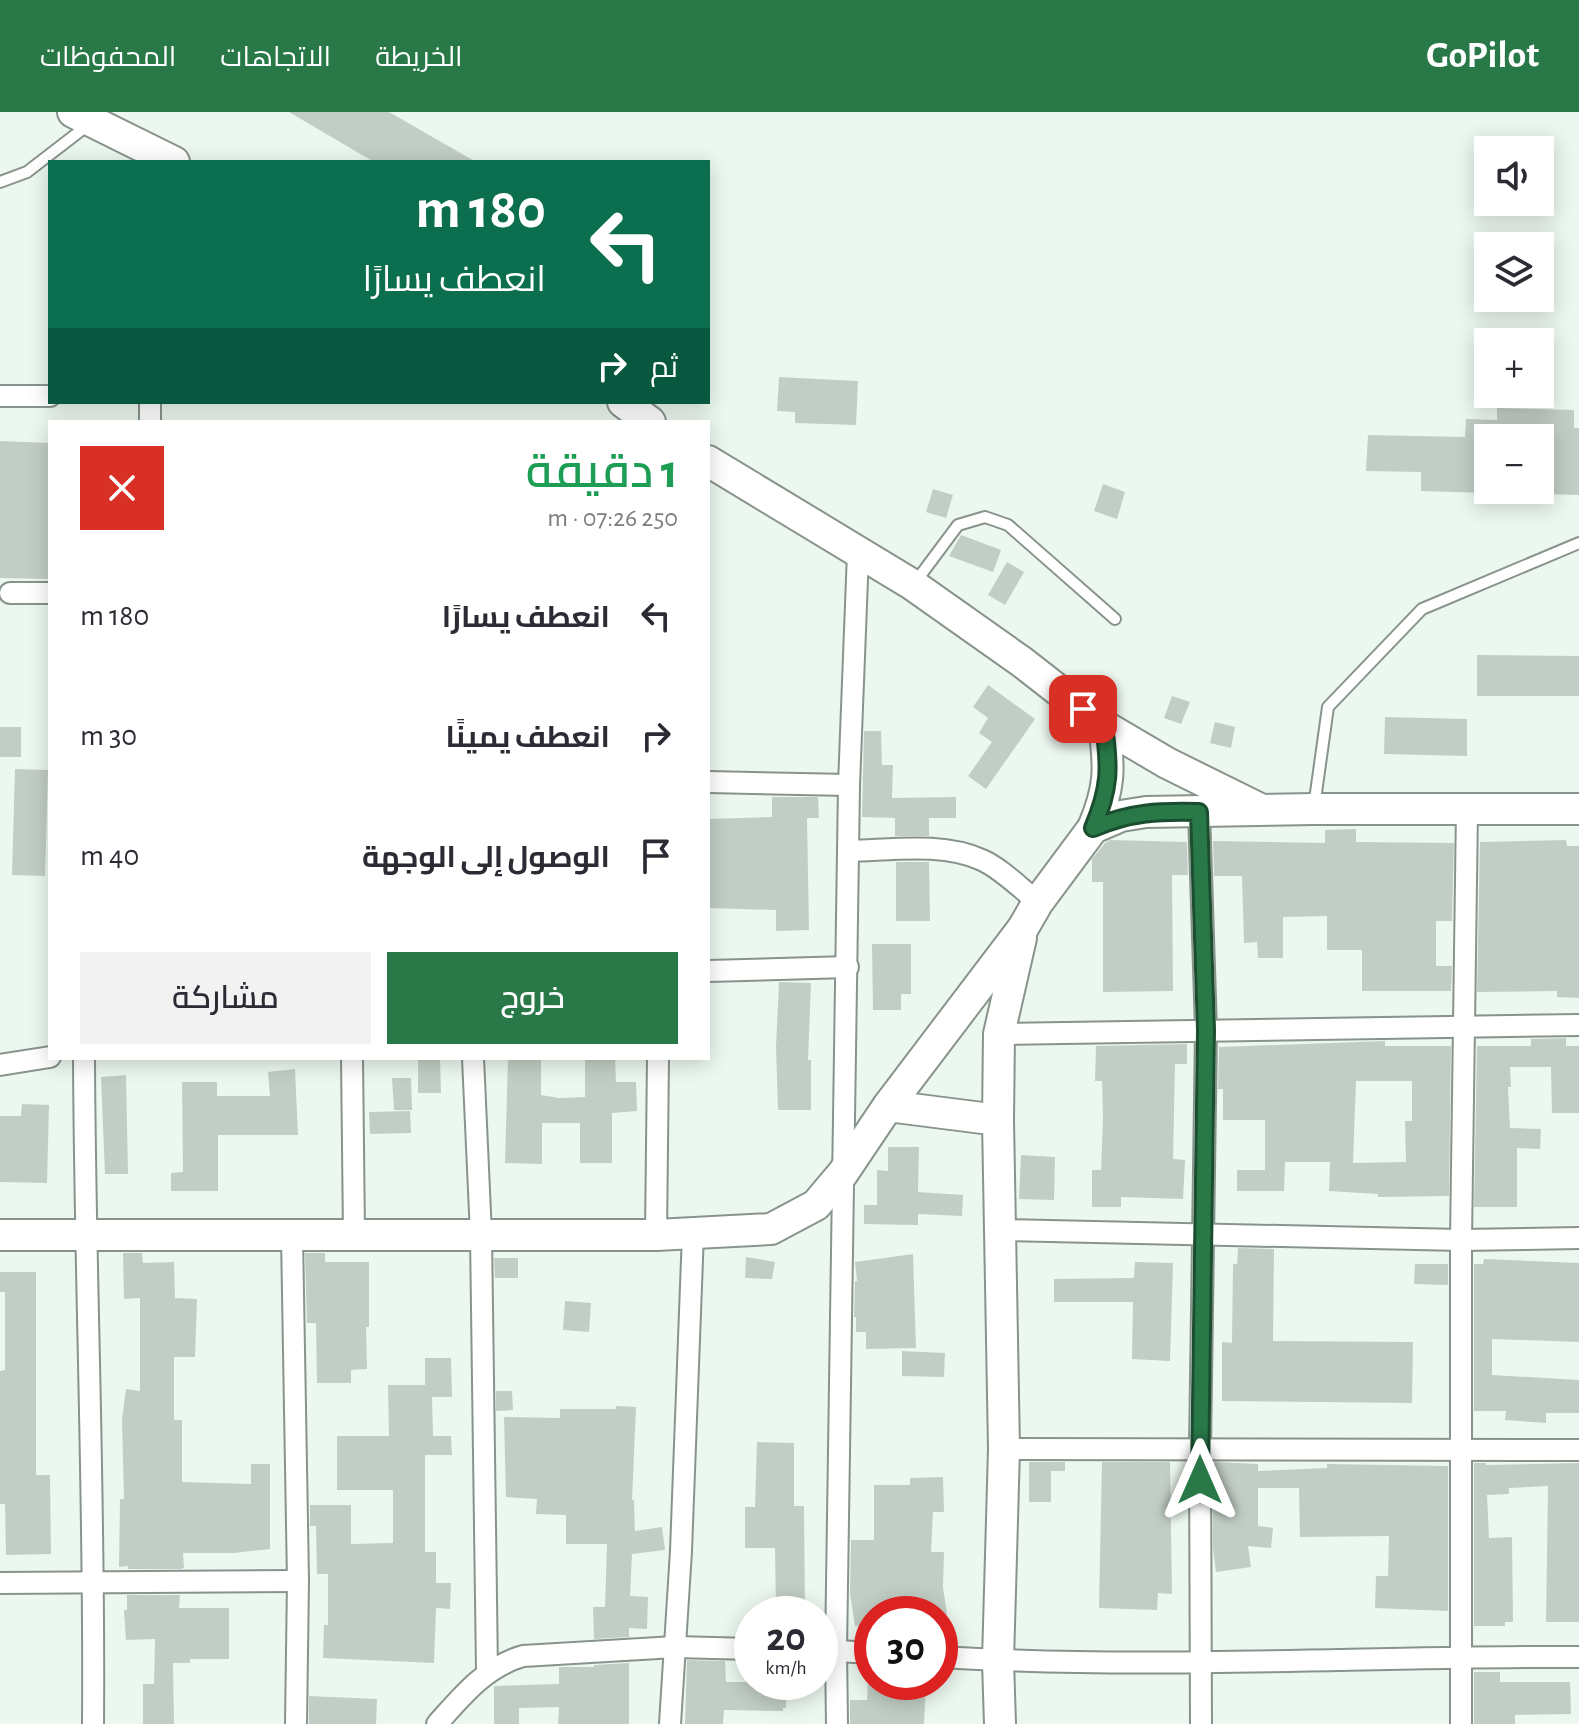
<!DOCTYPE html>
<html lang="ar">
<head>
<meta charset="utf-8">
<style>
	body { margin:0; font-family:"Alegreya Sans",Cairo,sans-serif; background:#f2f2f3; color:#2b2b33; direction:rtl; height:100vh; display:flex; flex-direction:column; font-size:30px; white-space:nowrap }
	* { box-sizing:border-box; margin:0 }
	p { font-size:26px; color:#7c7c81 }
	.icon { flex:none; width:44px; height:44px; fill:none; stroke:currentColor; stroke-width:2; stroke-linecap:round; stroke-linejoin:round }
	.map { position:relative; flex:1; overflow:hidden; direction:ltr }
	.side { position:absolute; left:48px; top:308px; width:662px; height:640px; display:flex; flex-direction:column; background:#fff; border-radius:0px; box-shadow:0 4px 20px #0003; direction:rtl }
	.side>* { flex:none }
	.banner { position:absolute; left:48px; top:48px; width:662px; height:244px; border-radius:0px; box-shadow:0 4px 20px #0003; direction:rtl; background:#0b6e4f; color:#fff; overflow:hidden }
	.controls { position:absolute; left:1474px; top:24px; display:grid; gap:16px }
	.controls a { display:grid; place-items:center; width:80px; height:80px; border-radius:0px; background:#fff; box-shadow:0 4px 20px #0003; font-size:40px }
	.speed { position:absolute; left:734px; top:1484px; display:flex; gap:16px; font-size:40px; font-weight:700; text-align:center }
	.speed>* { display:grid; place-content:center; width:104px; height:104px; border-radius:50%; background:#fff; box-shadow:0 4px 20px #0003; line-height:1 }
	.speed small { font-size:20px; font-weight:400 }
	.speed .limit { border:12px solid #d22; background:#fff; color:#111 }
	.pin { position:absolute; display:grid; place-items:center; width:68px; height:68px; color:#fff; margin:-34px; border-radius:16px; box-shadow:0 4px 12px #0006 }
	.me { position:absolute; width:88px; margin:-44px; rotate:0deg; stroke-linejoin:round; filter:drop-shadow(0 0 6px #0008) }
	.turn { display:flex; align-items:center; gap:28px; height:168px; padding:0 32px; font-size:36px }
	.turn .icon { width:104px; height:104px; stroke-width:2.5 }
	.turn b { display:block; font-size:56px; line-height:68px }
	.then { display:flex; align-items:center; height:76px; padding:0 32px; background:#0003; gap:16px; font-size:30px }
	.round { display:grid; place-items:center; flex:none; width:84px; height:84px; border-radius:0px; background:#f2f2f3 }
	.overview { display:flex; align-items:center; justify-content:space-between; height:136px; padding:0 32px }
	h1 { font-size:48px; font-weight:600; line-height:60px; color:#1e9e55 }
	.cta { display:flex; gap:16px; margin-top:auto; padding:16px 32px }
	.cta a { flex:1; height:92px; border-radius:0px; background:#287848; color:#fff; font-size:32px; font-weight:600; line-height:92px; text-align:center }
	.cta a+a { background:#f2f2f3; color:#2b2b33 }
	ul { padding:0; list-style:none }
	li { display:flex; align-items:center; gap:24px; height:120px; padding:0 32px }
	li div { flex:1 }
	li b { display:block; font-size:30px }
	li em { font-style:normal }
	header { display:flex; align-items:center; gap:48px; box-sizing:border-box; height:112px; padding:0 40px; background:#287848; color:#fff }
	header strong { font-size:38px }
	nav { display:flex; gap:44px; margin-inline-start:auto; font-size:28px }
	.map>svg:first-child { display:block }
	.building { fill:#c2cec5; fill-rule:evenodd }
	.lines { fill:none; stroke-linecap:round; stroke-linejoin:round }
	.service-casing { stroke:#88948b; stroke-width:14 }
	.minor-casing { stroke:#88948b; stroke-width:24 }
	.secondary-casing { stroke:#88948b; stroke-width:34 }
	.service { stroke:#fff; stroke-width:10 }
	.minor { stroke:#fff; stroke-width:20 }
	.secondary { stroke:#fff; stroke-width:30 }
	.route-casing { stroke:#1a4e2f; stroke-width:20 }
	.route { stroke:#287848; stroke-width:14 }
</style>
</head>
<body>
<header>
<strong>GoPilot</strong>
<nav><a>الخريطة</a><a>الاتجاهات</a><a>المحفوظات</a></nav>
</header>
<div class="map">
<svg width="1579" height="1612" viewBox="0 0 1579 1612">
	<rect width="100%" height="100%" fill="#ecf8ef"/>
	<g class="building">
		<polygon points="289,0 389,0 476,50 374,50"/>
		<polygon points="779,265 858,269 856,313 795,311 795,300 777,299"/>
		<polygon points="1497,296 1574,298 1574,316 1579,316 1579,383 1540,382 1540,326 1488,326 1488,381 1421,379 1421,360 1366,359 1368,323 1465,325 1466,307 1497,308"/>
		<polygon points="0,329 50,331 50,467 0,466"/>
		<polygon points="1103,372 1125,380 1117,407 1094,399"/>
		<polygon points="933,377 953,383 946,406 926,400"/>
		<polygon points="961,423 1001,438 993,460 949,444"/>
		<polygon points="1007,450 1024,460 1005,493 988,483"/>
		<polygon points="1477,543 1579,544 1579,584 1477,584"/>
		<polygon points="988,573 1035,607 986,677 968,664 992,630 979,621 988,606 973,595"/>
		<polygon points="1172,584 1190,590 1181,612 1164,606"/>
		<polygon points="1385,605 1467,607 1467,644 1384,642"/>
		<polygon points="1215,610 1235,615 1231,636 1210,631"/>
		<rect x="0" y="615" width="21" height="30"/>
		<polygon points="864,619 881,619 882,653 893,653 892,686 956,685 956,706 929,706 929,724 895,724 895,706 862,705"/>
		<polygon points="15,657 48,658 45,764 12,763"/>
		<polygon points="772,685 818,685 819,706 807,706 809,818 776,819 776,798 708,796 708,707 772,705"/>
		<polygon points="1356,717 1356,730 1454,731 1452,809 1436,809 1436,854 1452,854 1451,879 1362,879 1362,838 1327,838 1327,804 1283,805 1283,846 1258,846 1257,830 1244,831 1242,764 1214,764 1213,729 1325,731 1325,718"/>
		<polygon points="1110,728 1187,730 1188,763 1172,763 1173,879 1103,880 1103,770 1092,770 1092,747 1105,731"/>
		<polygon points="1566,728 1567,734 1579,734 1579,886 1557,885 1557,879 1477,880 1480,730"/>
		<polygon points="896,750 929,750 930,809 896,809"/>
		<polygon points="872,832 911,832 911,882 901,882 901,898 873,898"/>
		<polygon points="779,870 811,871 808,948 811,948 811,998 778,998 776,935"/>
		<polygon points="1566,926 1566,934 1579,934 1579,1001 1552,1001 1551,955 1510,955 1511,975 1508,975 1510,1016 1541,1017 1540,1037 1517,1036 1517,1095 1474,1095 1477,934 1531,934 1531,927"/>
		<path d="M 1385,929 L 1385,934 L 1451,934 L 1449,1084 L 1378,1085 L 1378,1082 L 1329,1079 L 1330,1050 L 1285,1050 L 1284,1079 L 1237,1079 L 1237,1058 L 1265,1058 L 1265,1008 L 1223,1008 L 1223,977 L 1218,977 L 1219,935 ZM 1356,969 L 1412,969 L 1412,1009 L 1405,1009 L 1406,1050 L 1353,1051 Z"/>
		<polygon points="1187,932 1187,952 1175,952 1173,1047 1185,1048 1183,1087 1121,1085 1121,1095 1092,1095 1092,1058 1101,1058 1103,1007 1102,969 1095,969 1096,934"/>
		<polygon points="418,946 440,946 441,981 418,981"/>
		<polygon points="508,946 541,946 541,983 559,986 585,985 585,946 615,946 616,970 636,970 637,999 612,1001 612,1051 580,1051 580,1011 542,1011 542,1052 505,1051"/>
		<polygon points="295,957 298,1023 218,1023 218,1079 171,1079 171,1061 183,1060 182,970 217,970 217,984 270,984 268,960"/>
		<polygon points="126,963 128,1062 105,1062 101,965"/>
		<polygon points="392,966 411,966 412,998 394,998"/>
		<polygon points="22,992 49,993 47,1071 0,1070 0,1004 21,1004"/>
		<polygon points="410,999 411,1021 370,1022 369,1000"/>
		<polygon points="888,1035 919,1035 918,1080 963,1083 962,1104 918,1102 918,1113 864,1112 864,1093 877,1093 877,1058 888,1059"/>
		<polygon points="1021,1043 1055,1045 1054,1088 1019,1087"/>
		<polygon points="1238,1136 1274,1137 1273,1229 1413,1230 1412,1291 1222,1289 1222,1230 1232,1231 1233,1152 1237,1152"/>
		<polygon points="123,1141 142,1141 143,1151 174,1150 175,1186 197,1187 195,1245 174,1245 174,1308 182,1308 182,1370 251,1372 251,1352 270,1352 270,1437 233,1441 183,1441 184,1456 180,1457 128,1457 128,1454 119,1455 120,1387 124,1387 122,1308 126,1277 140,1279 140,1186 124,1187"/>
		<polygon points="305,1141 325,1141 325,1150 369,1150 369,1215 366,1215 367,1257 351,1258 351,1271 317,1271 316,1211 307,1211"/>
		<polygon points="913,1142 916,1236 866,1237 866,1220 856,1220 856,1205 854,1205 855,1169 857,1169 855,1150"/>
		<polygon points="746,1145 775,1150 772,1167 745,1166"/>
		<polygon points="494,1146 518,1146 518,1166 495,1166"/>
		<polygon points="1484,1147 1579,1151 1579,1230 1492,1227 1492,1263 1579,1268 1579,1301 1546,1301 1546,1311 1505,1308 1506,1299 1474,1299 1474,1152 1483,1152"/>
		<polygon points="1135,1150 1173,1151 1170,1249 1132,1247 1133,1190 1054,1190 1054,1167 1134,1166"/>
		<polygon points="1415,1152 1448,1152 1448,1173 1414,1172"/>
		<polygon points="0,1160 36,1160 36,1363 50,1363 51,1442 6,1443 5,1392 0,1392 0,1259 5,1258 5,1180 0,1180"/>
		<polygon points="565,1189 591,1191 589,1220 563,1218"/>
		<polygon points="902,1239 945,1241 944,1265 902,1264"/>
		<polygon points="425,1246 451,1246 452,1285 432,1285 433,1324 451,1324 452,1343 425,1343 425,1440 436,1440 436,1471 451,1471 450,1497 436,1496 434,1551 323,1546 324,1513 328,1513 328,1462 317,1462 316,1414 310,1414 310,1393 351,1393 351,1432 393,1431 393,1378 337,1378 337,1324 389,1324 388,1273 425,1273"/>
		<polygon points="496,1279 512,1279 513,1298 496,1299"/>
		<polygon points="616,1294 636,1295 632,1388 634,1388 635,1419 662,1415 665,1438 632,1442 630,1484 648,1485 647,1517 629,1516 629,1525 594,1527 593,1495 605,1495 607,1432 566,1432 566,1403 536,1402 537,1387 506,1385 504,1305 560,1306 560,1297 616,1297"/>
		<polygon points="757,1330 794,1331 794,1394 804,1394 805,1502 776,1502 775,1436 745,1436 745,1395 755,1395"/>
		<polygon points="1029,1350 1065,1350 1065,1359 1051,1359 1051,1390 1029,1390"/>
		<polygon points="1102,1350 1170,1350 1172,1482 1158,1481 1157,1498 1099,1496"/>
		<polygon points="1215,1350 1258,1352 1258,1359 1327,1356 1327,1352 1448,1354 1448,1499 1375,1496 1376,1464 1388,1464 1389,1424 1300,1425 1299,1376 1258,1376 1258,1414 1273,1416 1271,1436 1248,1434 1251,1455 1216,1460 1213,1436 1213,1353"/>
		<polygon points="1474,1351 1486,1351 1486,1353 1579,1351 1579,1510 1546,1510 1548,1374 1509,1376 1509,1382 1487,1383 1489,1426 1512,1425 1513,1510 1505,1510 1505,1514 1474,1514"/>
		<polygon points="943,1365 944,1400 933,1400 931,1440 944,1440 943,1475 947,1502 872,1502 872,1512 855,1514 850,1482 851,1428 874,1428 874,1373 910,1373 910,1366"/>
		<polygon points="127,1483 180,1483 179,1496 229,1496 229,1547 190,1547 190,1551 173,1551 174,1612 143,1612 143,1572 154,1572 155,1527 126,1528 124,1498 127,1498"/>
		<polygon points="687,1548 725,1549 726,1570 787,1570 786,1596 783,1596 783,1599 724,1598 723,1612 685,1612"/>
		<polygon points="629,1551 629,1612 558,1612 559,1595 519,1596 519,1612 494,1612 494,1574 559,1572 559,1555 594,1555 594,1553"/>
		<polygon points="1474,1560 1500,1560 1500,1570 1570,1570 1571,1602 1515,1603 1515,1612 1474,1612"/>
		<polygon points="868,1570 926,1570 924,1612 850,1612 850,1588 867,1588"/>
		<polygon points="309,1584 377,1587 376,1612 309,1612"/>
	</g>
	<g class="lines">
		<defs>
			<g id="service">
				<polyline points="0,70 27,60 88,13"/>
				<polyline points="914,472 958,413 985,405 1008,413 1115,507"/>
				<polyline points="1314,695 1328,595 1422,497 1579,431"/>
			</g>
			<g id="minor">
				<polyline points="0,284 50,284"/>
				<polyline points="150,310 150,290"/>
				<polyline points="10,481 50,481"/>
				<polyline points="708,670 849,673"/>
				<polyline points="1199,700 1206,918 1200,1338 1201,1612"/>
				<path d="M 850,739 C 892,738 943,730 982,748 C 1002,757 1021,777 1038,790"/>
				<polyline points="708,859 848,855"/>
				<polyline points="999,922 1579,913"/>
				<path d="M 84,946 C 85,1168 95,1390 93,1612"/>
				<polyline points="352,946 354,1123"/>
				<polyline points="473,946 481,1123 487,1560"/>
				<polyline points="0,953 50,945"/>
				<polyline points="1000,1118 1461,1128 1579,1126"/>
				<polyline points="656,1123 658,946"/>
				<polyline points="292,1124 298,1469 296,1612"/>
				<polyline points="1004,1337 1579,1338"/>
				<polyline points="0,1471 298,1469"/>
				<polyline points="820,1538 872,1541"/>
				<path d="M 940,1545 C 1152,1558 1366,1544 1579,1545"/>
				<path d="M 437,1612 C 462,1584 485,1555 523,1544 L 675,1535 L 752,1537"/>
				<polyline points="670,1612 681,1439 693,1121"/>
				<polyline points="837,1612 836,1539 849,673 858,441"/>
				<polyline points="1461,1612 1461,1128 1467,697"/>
			</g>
			<g id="secondary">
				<polyline points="73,0 174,50"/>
				<polyline points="623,290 650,310"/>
				<polyline points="708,349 913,473 1022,550 1104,614 1167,651 1260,697"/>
				<path d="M 1093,716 C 1110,676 1110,657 1104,614"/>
				<polyline points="888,994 1023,816 1038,790 1093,716 1121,704 1146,700 1314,697 1579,697"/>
				<polyline points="998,1008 999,922 1021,826"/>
				<polyline points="0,1123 656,1123 771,1117 816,1093 843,1061 888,994 998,1008 1004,1337 998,1549 1000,1612"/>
			</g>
		</defs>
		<use href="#service" class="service-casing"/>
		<use href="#minor" class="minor-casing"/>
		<use href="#secondary" class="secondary-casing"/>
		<use href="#service" class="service"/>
		<use href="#minor" class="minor"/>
		<use href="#secondary" class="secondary"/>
	</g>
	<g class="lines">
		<defs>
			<path id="route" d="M 1083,597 L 1104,614 C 1110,656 1110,676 1093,716 C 1131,700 1159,699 1199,700 L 1206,918 L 1200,1368"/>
		</defs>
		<use href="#route" class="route-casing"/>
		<use href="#route" class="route"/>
	</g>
</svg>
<div class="controls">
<a><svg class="icon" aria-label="sound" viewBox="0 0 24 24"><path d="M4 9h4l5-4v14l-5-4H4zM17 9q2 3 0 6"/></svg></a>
<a><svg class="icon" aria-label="layers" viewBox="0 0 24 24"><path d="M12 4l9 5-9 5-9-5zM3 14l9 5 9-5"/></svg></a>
<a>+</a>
<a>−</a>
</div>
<div class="speed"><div>20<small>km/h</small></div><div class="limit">30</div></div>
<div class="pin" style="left:1083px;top:597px;background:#d93025"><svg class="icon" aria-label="arrive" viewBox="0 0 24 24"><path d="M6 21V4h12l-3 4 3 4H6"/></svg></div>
<svg class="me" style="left:1200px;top:1368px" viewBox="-20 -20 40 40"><path d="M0-17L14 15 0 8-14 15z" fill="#287848" stroke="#fff" stroke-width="4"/></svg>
<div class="banner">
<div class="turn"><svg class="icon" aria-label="left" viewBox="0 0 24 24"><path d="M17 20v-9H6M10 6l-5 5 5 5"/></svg><div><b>180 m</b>انعطف يسارًا</div></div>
<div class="then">ثم<svg class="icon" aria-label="right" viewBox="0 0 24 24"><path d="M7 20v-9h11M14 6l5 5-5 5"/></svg></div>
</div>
<section class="side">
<div class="overview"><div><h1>1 دقيقة</h1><p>250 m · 07:26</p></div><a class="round" style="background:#d93025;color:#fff"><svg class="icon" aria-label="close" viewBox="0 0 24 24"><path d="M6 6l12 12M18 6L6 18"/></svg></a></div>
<ul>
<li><svg class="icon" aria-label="left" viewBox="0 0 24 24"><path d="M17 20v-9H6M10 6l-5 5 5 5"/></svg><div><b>انعطف يسارًا</b></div><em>180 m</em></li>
<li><svg class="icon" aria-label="right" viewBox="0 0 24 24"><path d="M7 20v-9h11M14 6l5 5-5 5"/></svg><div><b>انعطف يمينًا</b></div><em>30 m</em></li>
<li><svg class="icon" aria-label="arrive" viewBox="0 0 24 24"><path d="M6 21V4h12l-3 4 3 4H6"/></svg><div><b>الوصول إلى الوجهة</b></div><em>40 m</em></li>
</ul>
<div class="cta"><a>خروج</a><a>مشاركة</a></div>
</section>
</div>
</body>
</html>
